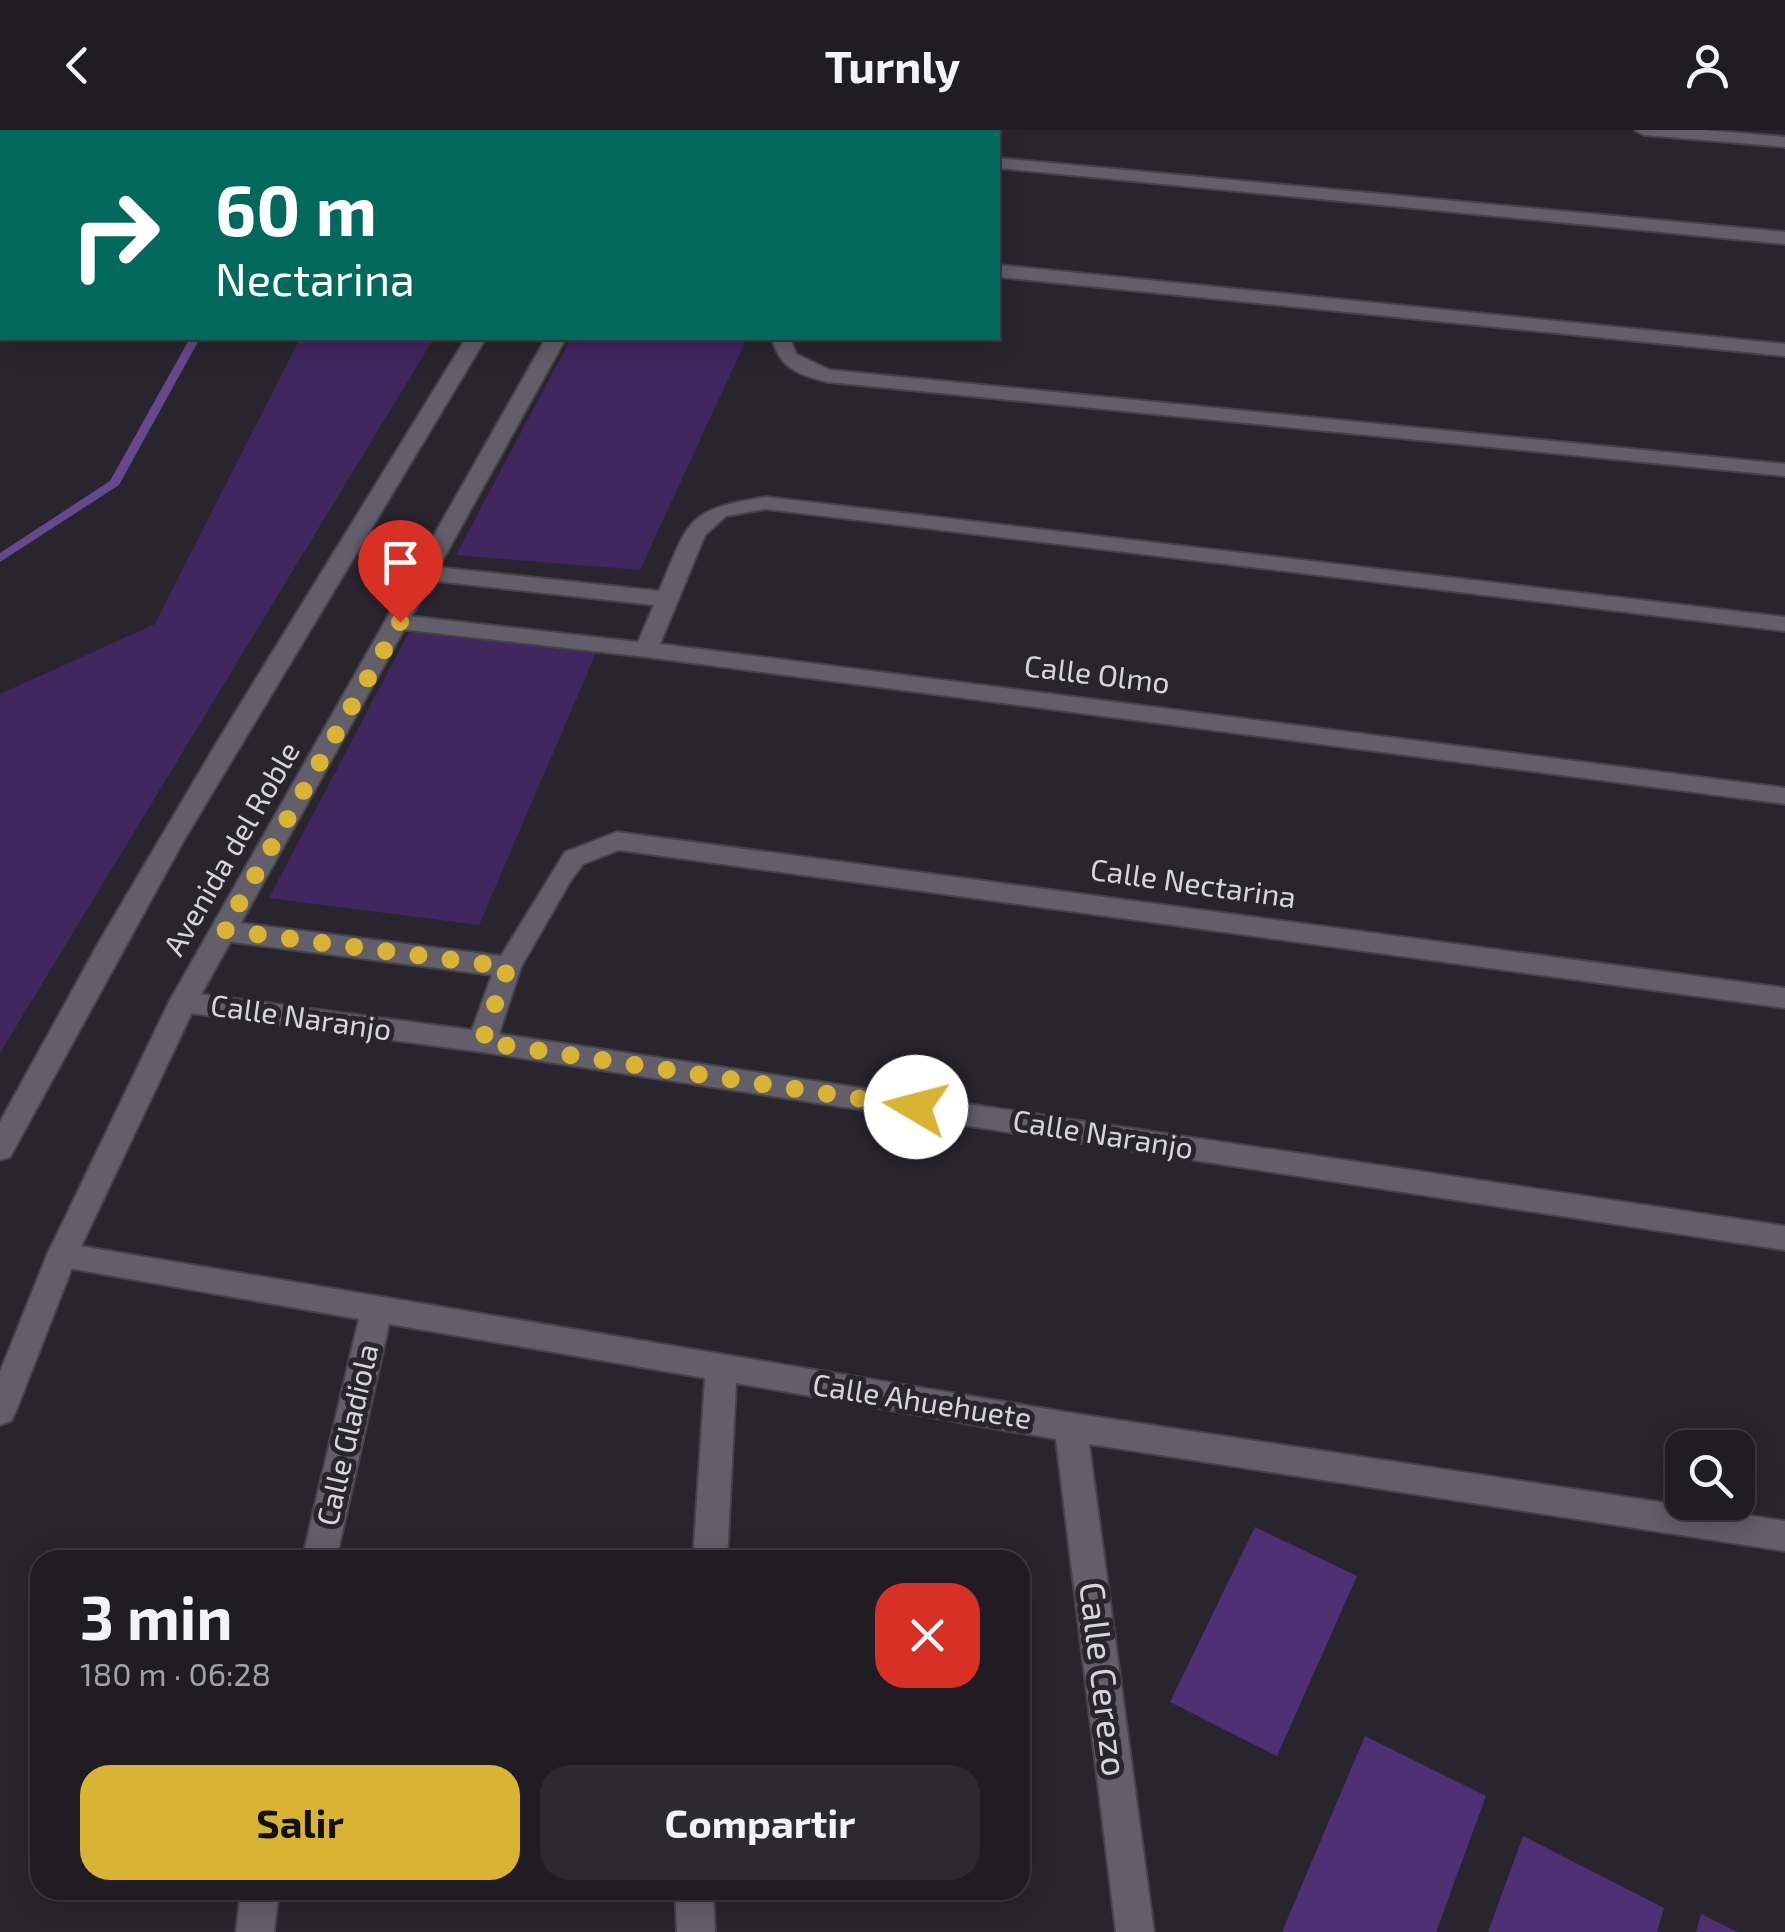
<!DOCTYPE html>
<html lang="es">
<head>
<meta charset="utf-8">
<style>
	body { margin:0; font-family:"Exo 2",sans-serif; background:#2c2930; color:#f1f3f6; height:100vh; display:flex; flex-direction:column; font-size:38px; white-space:nowrap }
	* { box-sizing:border-box; margin:0 }
	p { font-size:32px; color:#a1a1a6 }
	.icon { flex:none; width:55px; height:55px; fill:none; stroke:currentColor; stroke-width:2; stroke-linecap:round; stroke-linejoin:round }
	.map { position:relative; flex:1; overflow:hidden }
	.drawer { position:absolute; left:30px; top:1420px; width:1000px; height:350px; display:flex; flex-direction:column; background:#1f1c23; border-radius:30px; box-shadow:0 5px 25px #0003,0 0 0 2px #3c3a41 }
	.drawer>* { flex:none }
	.guide { position:absolute; left:0px; top:0px; width:1000px; height:210px; box-shadow:0 5px 25px #0003,0 0 0 2px #3c3a41; background:#00695c; color:#fff; overflow:hidden }
	.buttons { position:absolute; left:1665px; top:1300px; display:grid; gap:20px }
	.buttons a { display:grid; place-items:center; width:90px; height:90px; border-radius:20px; background:#1f1c23; box-shadow:0 5px 25px #0003,0 0 0 2px #3c3a41; font-size:50px }
	.pin { position:absolute; display:grid; place-items:center; width:85px; height:85px; color:#fff; margin:-102px -42px; border-radius:50% 50% 50% 0; rotate:-45deg; box-shadow:0 0 10px #0007 }
	.pin .icon { rotate:45deg }
	.me { position:absolute; width:110px; margin:-55px; rotate:278deg; stroke-linejoin:round; filter:drop-shadow(0 0 8px #0008) }
	.turn { display:flex; align-items:center; gap:35px; height:210px; padding:0 50px; font-size:45px }
	.turn .icon { width:130px; height:130px; stroke-width:2.5 }
	.turn b { display:block; font-size:70px; line-height:85px }
	.round { display:grid; place-items:center; flex:none; width:105px; height:105px; border-radius:30px; background:#2c2930 }
	.summary { display:flex; align-items:center; justify-content:space-between; height:170px; padding:0 50px }
	h1 { font-size:60px; font-weight:700; line-height:75px }
	.primary-button { display:flex; gap:20px; margin-top:auto; padding:20px 50px }
	.primary-button a { flex:1; height:115px; border-radius:30px; background:#d9b334; color:#111; font-size:40px; font-weight:700; line-height:115px; text-align:center }
	.primary-button a+a { background:#2c2930; color:#f1f3f6 }
	header { display:flex; justify-content:space-between; align-items:center; height:130px; padding:0 50px; background:#1f1c23; font-size:45px; font-weight:700 }
	.map>svg:first-child { display:block }
	.green { fill:#40275f }
	.lines { fill:none; stroke-linecap:round; stroke-linejoin:round }
	.stream { fill:#66488e; fill-rule:evenodd }
	.building { fill:#4f3075 }
	.minor-casing { stroke:#45424a; stroke-width:4 }
	.tertiary-casing { stroke:#45424a; stroke-width:4 }
	.minor { fill:#625e6a; fill-rule:evenodd }
	.tertiary { fill:#625e6a; fill-rule:evenodd }
	.route { stroke:#d9b334; stroke-width:18; stroke-dasharray:0 32.4 }
	.labels { text-anchor:middle; stroke-width:10; stroke-linejoin:round; paint-order:stroke }
	.street-label { font-size:30px; fill:#d7d5dc; stroke:#29252f }
	.near-street-label { font-size:35px; fill:#d7d5dc; stroke:#29252f }
</style>
</head>
<body>
<header><svg class="icon" aria-label="back" viewBox="0 0 24 24"><path d="M15 5l-7 7 7 7"/></svg>Turnly<svg class="icon" aria-label="person" viewBox="0 0 24 24"><circle cx="12" cy="8" r="4"/><path d="M4 21q1-7 8-7t8 7"/></svg></header>
<div class="map">
<svg width="1785" height="1802" viewBox="0 0 1785 1802">
	<rect width="100%" height="100%" fill="#29252f"/>
	<g class="green">
		<polygon points="300,208 434,208 0,923 0,564 155,494"/>
		<polygon points="571,208 747,208 640,440 456,425"/>
		<polygon points="409,502 596,523 479,795 269,768"/>
	</g>
	<g class="lines">
		<g class="stream">
			<polygon points="237,0 247,0 248,2 239,2"/>
			<polygon points="190,208 200,208 119,355 0,432 0,423 110,351"/>
		</g>
	</g>
	<g class="building">
		<polygon points="1255,1397 1357,1446 1277,1626 1170,1572"/>
		<polygon points="1365,1606 1486,1666 1436,1802 1282,1802"/>
		<polygon points="1523,1706 1664,1778 1657,1802 1488,1802"/>
		<polygon points="1701,1784 1737,1802 1696,1802"/>
	</g>
	<g class="lines">
		<defs>
			<g id="minor">
				<polygon points="858,0 876,0 876,2 859,2"/>
				<polygon points="1635,0 1705,0 1785,7 1785,17 1644,5"/>
				<polygon points="998,28 1785,102 1785,114 998,38"/>
				<polygon points="998,135 1785,214 1785,226 998,147"/>
				<path d="M 772,208 L 790,208 L 796,224 L 830,240 L 1785,334 L 1785,346 L 828,252 C 799,245 779,238 772,208 Z"/>
				<path d="M 766,367 L 1785,487 L 1785,501 L 766,379 L 726,386 L 705,405 L 660,514 L 1785,658 L 1785,674 L 646,527 L 399,499 L 388,492 L 399,485 L 638,512 L 654,475 L 427,450 L 416,443 L 427,436 L 659,461 C 690,389 685,380 766,367 Z"/>
				<polygon points="617,702 1785,858 1785,878 619,720 583,734 571,750 521,837 499,904 1785,1096 1785,1120 482,922 183,882 173,879 169,872 173,865 183,862 472,900 492,845 224,811 215,808 211,801 215,794 224,791 501,826 565,722"/>
				<polygon points="62,1113 1071,1283 1785,1391 1785,1421 1089,1314 1154,1802 1116,1802 1056,1309 736,1253 727,1430 693,1430 705,1248 389,1194 336,1430 302,1430 359,1189 62,1137 51,1134 47,1125 51,1116"/>
				<polygon points="241,1760 279,1760 274,1802 236,1802"/>
				<polygon points="675,1760 713,1760 715,1802 677,1802"/>
			</g>
			<g id="tertiary">
				<polygon points="466,208 486,208 184,710 10,1027 0,1030 0,992 99,812 219,609"/>
				<polygon points="546,208 566,208 197,872 77,1125 16,1281 11,1291 0,1295 0,1242 47,1125 169,872"/>
			</g>
		</defs>
		<use href="#minor" class="minor-casing"/>
		<use href="#tertiary" class="tertiary-casing"/>
		<use href="#minor" class="minor"/>
		<use href="#tertiary" class="tertiary"/>
	</g>
	<g class="lines">
		<polyline class="route" points="400,492 224,800 508,837 482,912 916,977"/>
	</g>
	<g class="labels">
		<g class="street-label">
			<text transform="translate(1097 545) rotate(7)" y="10">Calle Olmo</text>
			<text transform="translate(232 719) rotate(-60)" y="10">Avenida del Roble</text>
			<text transform="translate(1193 754) rotate(8)" y="10">Calle Nectarina</text>
			<text transform="translate(301 888) rotate(8)" y="10">Calle Naranjo</text>
			<text transform="translate(1103 1005) rotate(9)" y="10">Calle Naranjo</text>
			<text transform="translate(922 1272) rotate(9)" y="10">Calle Ahuehuete</text>
			<text transform="translate(348 1305) rotate(-77)" y="10">Calle Gladiola</text>
		</g>
		<g class="near-street-label">
			<text transform="translate(1103 1549) rotate(83)" y="12">Calle Cerezo</text>
		</g>
	</g>
</svg>
<div class="buttons">
<a><svg class="icon" aria-label="search" viewBox="0 0 24 24"><circle cx="10" cy="10" r="6"/><path d="M15 15l6 6"/></svg></a>
</div>
<div class="pin" style="left:400px;top:492px;background:#d93025"><svg class="icon" aria-label="arrive" viewBox="0 0 24 24"><path d="M6 21V4h12l-3 4 3 4H6"/></svg></div>
<svg class="me" style="left:916px;top:977px" viewBox="-20 -20 40 40"><circle r="19" fill="#fff"/><path d="M0-13L10 11 0 6-10 11z" fill="#d9b334"/></svg>
<div class="guide">
<div class="turn"><svg class="icon" aria-label="right" viewBox="0 0 24 24"><path d="M7 20v-9h11M14 6l5 5-5 5"/></svg><div><b>60 m</b>Nectarina</div></div>
</div>
<section class="drawer">
<div class="summary"><div><h1>3 min</h1><p>180 m · 06:28</p></div><a class="round" style="background:#d93025;color:#fff"><svg class="icon" aria-label="close" viewBox="0 0 24 24"><path d="M6 6l12 12M18 6L6 18"/></svg></a></div>
<div class="primary-button"><a>Salir</a><a>Compartir</a></div>
</section>
</div>
</body>
</html>
